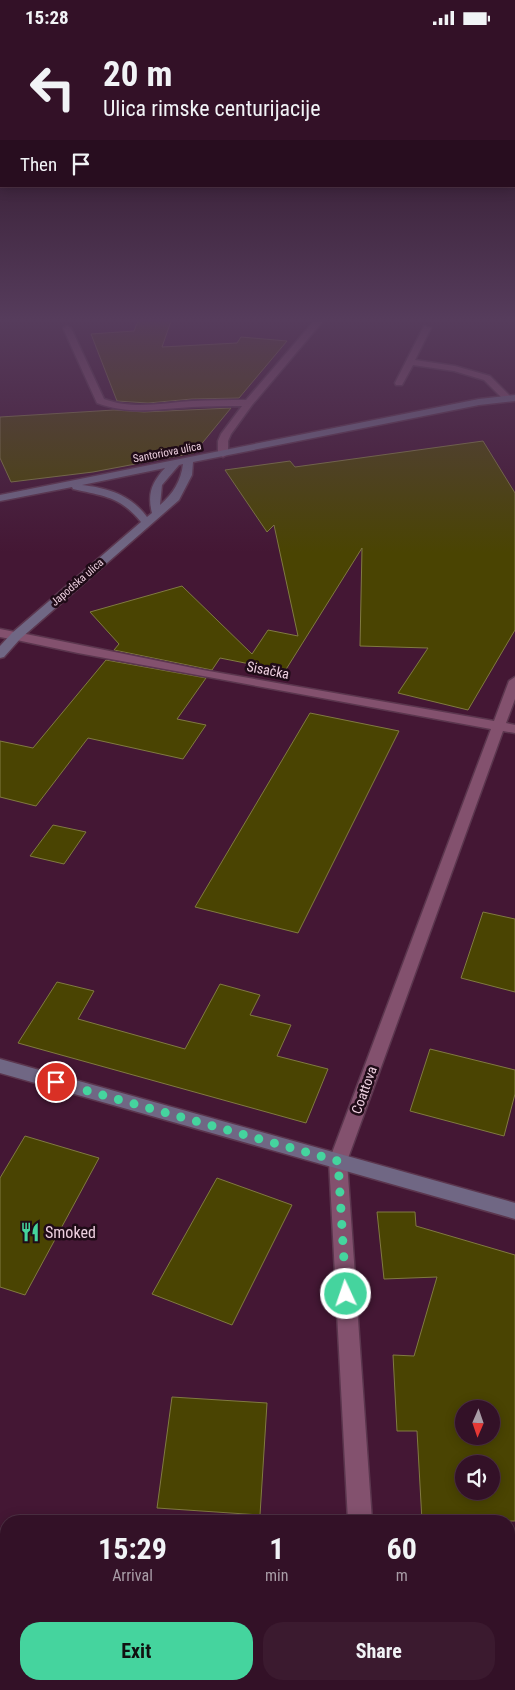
<!DOCTYPE html>
<html lang="en">
<head>
<meta charset="utf-8">
<style>
	body { margin:0; font-family:"Roboto Condensed",sans-serif; background:#3b1a2f; color:#f1f3f6; height:100vh; display:flex; flex-direction:column; font-size:19px; white-space:nowrap }
	* { box-sizing:border-box; margin:0 }
	p { font-size:16px; color:#a99da7 }
	.icon { flex:none; width:28px; height:28px; fill:none; stroke:currentColor; stroke-width:2; stroke-linecap:round; stroke-linejoin:round }
	.map { position:relative; flex:1; overflow:hidden }
	.side { position:absolute; left:0px; top:1480px; width:515px; height:175px; display:flex; flex-direction:column; background:#331127; border-radius:20px 20px 0 0; box-shadow:0 2px 12px #0003,0 0 0 1px #4e3144 }
	.side>* { flex:none }
	.top-card { position:absolute; left:0px; top:0px; width:515px; height:152px; box-shadow:0 2px 12px #0003,0 0 0 1px #4e3144; background:#331127; color:#f1f3f6; overflow:hidden }
	.needle { width:32px; rotate:182deg }
	.fabs { position:absolute; left:455px; top:1365px; display:grid; gap:10px }
	.fabs a { display:grid; place-items:center; width:45px; height:45px; border-radius:50%; background:#331127; box-shadow:0 2px 12px #0003,0 0 0 1px #4e3144; font-size:25px }
	.pin { position:absolute; display:grid; place-items:center; width:42px; height:42px; color:#fff; margin:-21px; border:2px solid #fff; border-radius:50%; box-shadow:0 1px 5px #0007 }
	.me { position:absolute; width:55px; margin:-28px; rotate:357deg; stroke-linejoin:round; filter:drop-shadow(0 0 4px #0008) }
	.turn { display:flex; align-items:center; gap:18px; height:105px; padding:0 20px; font-size:22px }
	.turn .icon { width:65px; height:65px; stroke-width:2.5 }
	.turn b { display:block; font-size:35px; line-height:42px }
	.then { display:flex; align-items:center; height:48px; padding:0 20px; background:#0003; gap:10px; font-size:19px }
	.eta { display:flex; justify-content:space-evenly; align-items:center; height:85px; text-align:center }
	.eta b { font-size:30px; font-weight:700; line-height:35px }
	.button { display:flex; gap:10px; margin-top:auto; padding:10px 20px }
	.button a { flex:1; height:58px; border-radius:20px; background:#45d49e; color:#111; font-size:20px; font-weight:700; line-height:58px; text-align:center }
	.button a+a { background:#3b1a2f; color:#f1f3f6 }
	.status { display:flex; justify-content:space-between; align-items:center; height:35px; padding:0 25px; background:#331127; direction:ltr }
	.status svg { height:14px; fill:currentColor }
	.map>svg:first-child { display:block }
	.building { fill:#4a4402; stroke:#807a41; fill-rule:evenodd }
	.lines { fill:none; stroke-linecap:round; stroke-linejoin:round }
	.lane-casing { stroke:#5b364e; stroke-width:3 }
	.street-casing { stroke:#5b364e; stroke-width:3 }
	.secondary-casing { stroke:#5b364e; stroke-width:3 }
	.lane { fill:#83516e; fill-rule:evenodd }
	.street { fill:#83516e; fill-rule:evenodd }
	.secondary { fill:#706784; fill-rule:evenodd }
	.route { stroke:#45d49e; stroke-width:9; stroke-dasharray:0 16.2 }
	.labels { text-anchor:middle; stroke-width:5; stroke-linejoin:round; paint-order:stroke }
	.far-street-label { font-size:11px; fill:#eccede; stroke:#1f0b17 }
	.street-label { font-size:14px; fill:#eccede; stroke:#1f0b17 }
	.near-poi-label { font-size:16px; fill:#eccede; stroke:#1f0b17; text-anchor:start }
</style>
</head>
<body>
<div class="status"><b>15:28</b><svg viewBox="0 0 49 12"><path d="M0 12V9h3v3zM5 12V6h3v6zM10 12V3h3v9zM15 12V0h3v12zM26 1h20v11H26zM47 4h2v5h-2z"/></svg></div>
<div class="map">
<svg width="515" height="1655" viewBox="0 0 515 1655">
	<rect width="100%" height="100%" fill="#441734"/>
	<g class="building">
		<polygon points="138,286 171,286 162,312 237,308 241,302 287,306 239,363 192,364 148,368 117,366 91,299 134,296"/>
		<polygon points="231,373 194,418 93,437 11,447 0,423 0,382 114,375 144,377"/>
		<polygon points="483,406 515,458 515,595 468,675 398,658 428,613 360,611 362,513 285,636 220,623 212,635 114,615 119,609 90,577 182,551 252,619 268,595 298,601 274,490 267,497 225,435 290,426 295,432"/>
		<polygon points="106,625 206,643 177,684 206,690 183,724 88,703 36,771 0,762 0,706 33,713"/>
		<polygon points="310,678 399,696 298,898 195,872"/>
		<polygon points="53,790 86,797 64,829 30,821"/>
		<polygon points="483,877 515,884 515,957 461,943"/>
		<polygon points="57,947 94,956 78,984 185,1014 220,949 260,960 250,980 291,990 277,1021 328,1034 306,1088 18,1008"/>
		<polygon points="430,1014 515,1035 515,1059 504,1101 410,1076"/>
		<polygon points="25,1101 99,1123 25,1260 0,1252 0,1143"/>
		<polygon points="217,1143 292,1170 232,1290 152,1259"/>
		<path d="M 377,1177 L 415,1177 L 416,1191 L 515,1220 L 515,1486 L 422,1486 L 417,1396 L 397,1396 L 393,1320 L 414,1321 L 437,1242 L 384,1244 ZM 464,1374 L 491,1374 L 491,1401 L 464,1401 ZM 464,1429 L 491,1429 L 491,1456 L 464,1456 Z"/>
		<polygon points="172,1362 267,1368 260,1480 157,1473"/>
	</g>
	<g class="lines">
		<defs>
			<g id="lane">
				<polygon points="424,291 431,293 415,325 455,331 490,341 510,361 510,365 504,365 484,345 454,336 413,330 402,350 396,350 395,348"/>
				<polygon points="0,594 20,598 22,601 16,605 0,602"/>
			</g>
			<g id="street">
				<path d="M 314,286 L 323,286 L 252,370 L 231,399 L 228,406 L 228,419 L 223,422 L 218,419 L 218,406 L 221,399 L 242,371 C 226,371 209,371 192,372 C 158,374 129,380 97,368 L 63,293 L 67,291 L 71,293 L 104,364 C 133,375 162,368 192,366 C 210,365 228,365 246,365 Z"/>
				<polygon points="16,597 203,635 494,686 509,646 515,642 515,664 506,688 515,690 515,698 503,696 347,1126 372,1486 348,1486 329,1126 491,694 78,618 12,604 10,601"/>
				<polygon points="356,1649 382,1649 383,1655 357,1655"/>
			</g>
			<g id="secondary">
				<path d="M 515,360 L 515,366 L 479,370 L 193,427 L 192,440 L 179,465 L 20,604 L 4,622 L 0,623 L 0,611 L 12,598 L 141,487 C 120,461 103,461 73,454 L 72,452 L 0,466 L 0,460 L 479,364 ZM 183,429 C 181,446 173,459 160,470 L 162,450 L 179,430 ZM 165,433 C 152,447 147,459 152,478 L 147,482 C 131,460 108,453 82,450 Z"/>
				<polygon points="0,1024 515,1168 515,1184 0,1038"/>
			</g>
		</defs>
		<use href="#lane" class="lane-casing"/>
		<use href="#street" class="street-casing"/>
		<use href="#secondary" class="secondary-casing"/>
		<use href="#lane" class="lane"/>
		<use href="#street" class="street"/>
		<use href="#secondary" class="secondary"/>
	</g>
	<linearGradient id="sky" x2="0" y2="1"><stop stop-color="#250d1d"/><stop offset="0.55" stop-color="#563c5c"/><stop offset="1" stop-color="#563c5c" stop-opacity="0"/></linearGradient>
	<rect width="515" height="518" fill="url(#sky)"/>
	<g class="lines">
		<polyline class="route" points="56,1047 338,1126 346,1259"/>
	</g>
	<defs>
		<symbol id="restaurant-bare" viewBox="-9 -9 18 18"><path d="M-5-6h1v4h1v-4h1v4h1v-4h1v5L-1.5 .5V6h-2V.5L-5-1ZM5-6V6H3V1.5H1.5Q1.5-4 5-6Z" fill="#45d49e" stroke="#1f0b17" stroke-width="2.5" paint-order="stroke"/></symbol>
	</defs>
	<g fill-rule="evenodd">
		<use href="#restaurant-bare" x="16" y="1183" width="28" height="28"/>
	</g>
	<g class="labels">
		<g class="far-street-label">
			<text transform="translate(167 417) rotate(-11)" y="4">Santoriova ulica</text>
			<text transform="translate(77 547) rotate(-41)" y="4">Japodska ulica</text>
		</g>
		<g class="street-label">
			<text transform="translate(268 635) rotate(11)" y="5">Sisačka</text>
			<text transform="translate(364 1055) rotate(-70)" y="5">Coattova</text>
		</g>
		<g class="near-poi-label">
			<text x="45" y="1203">Smoked</text>
		</g>
	</g>
</svg>
<div class="fabs">
<a><svg class="needle" viewBox="-14 -14 28 28"><path d="M0-13l5 13h-10z" fill="#e53935"/><path d="M0 13l5-13h-10z" fill="#a99da7"/></svg></a>
<a><svg class="icon" aria-label="sound" viewBox="0 0 24 24"><path d="M4 9h4l5-4v14l-5-4H4zM17 9q2 3 0 6"/></svg></a>
</div>
<div class="pin" style="left:56px;top:1047px;background:#d93025"><svg class="icon" aria-label="arrive" viewBox="0 0 24 24"><path d="M6 21V4h12l-3 4 3 4H6"/></svg></div>
<svg class="me" style="left:346px;top:1259px" viewBox="-20 -20 40 40"><circle r="17" fill="#45d49e" stroke="#fff" stroke-width="3"/><path d="M0-11L8 9 0 5-8 9z" fill="#fff"/></svg>
<div class="top-card">
<div class="turn"><svg class="icon" aria-label="left" viewBox="0 0 24 24"><path d="M17 20v-9H6M10 6l-5 5 5 5"/></svg><div><b>20 m</b>Ulica rimske centurijacije</div></div>
<div class="then">Then<svg class="icon" aria-label="arrive" viewBox="0 0 24 24"><path d="M6 21V4h12l-3 4 3 4H6"/></svg></div>
</div>
<section class="side">
<div class="eta">
<div><b>15:29</b><p>Arrival</p></div>
<div><b>1</b><p>min</p></div>
<div><b>60</b><p>m</p></div>
</div>
<div class="button"><a>Exit</a><a>Share</a></div>
</section>
</div>
</body>
</html>
